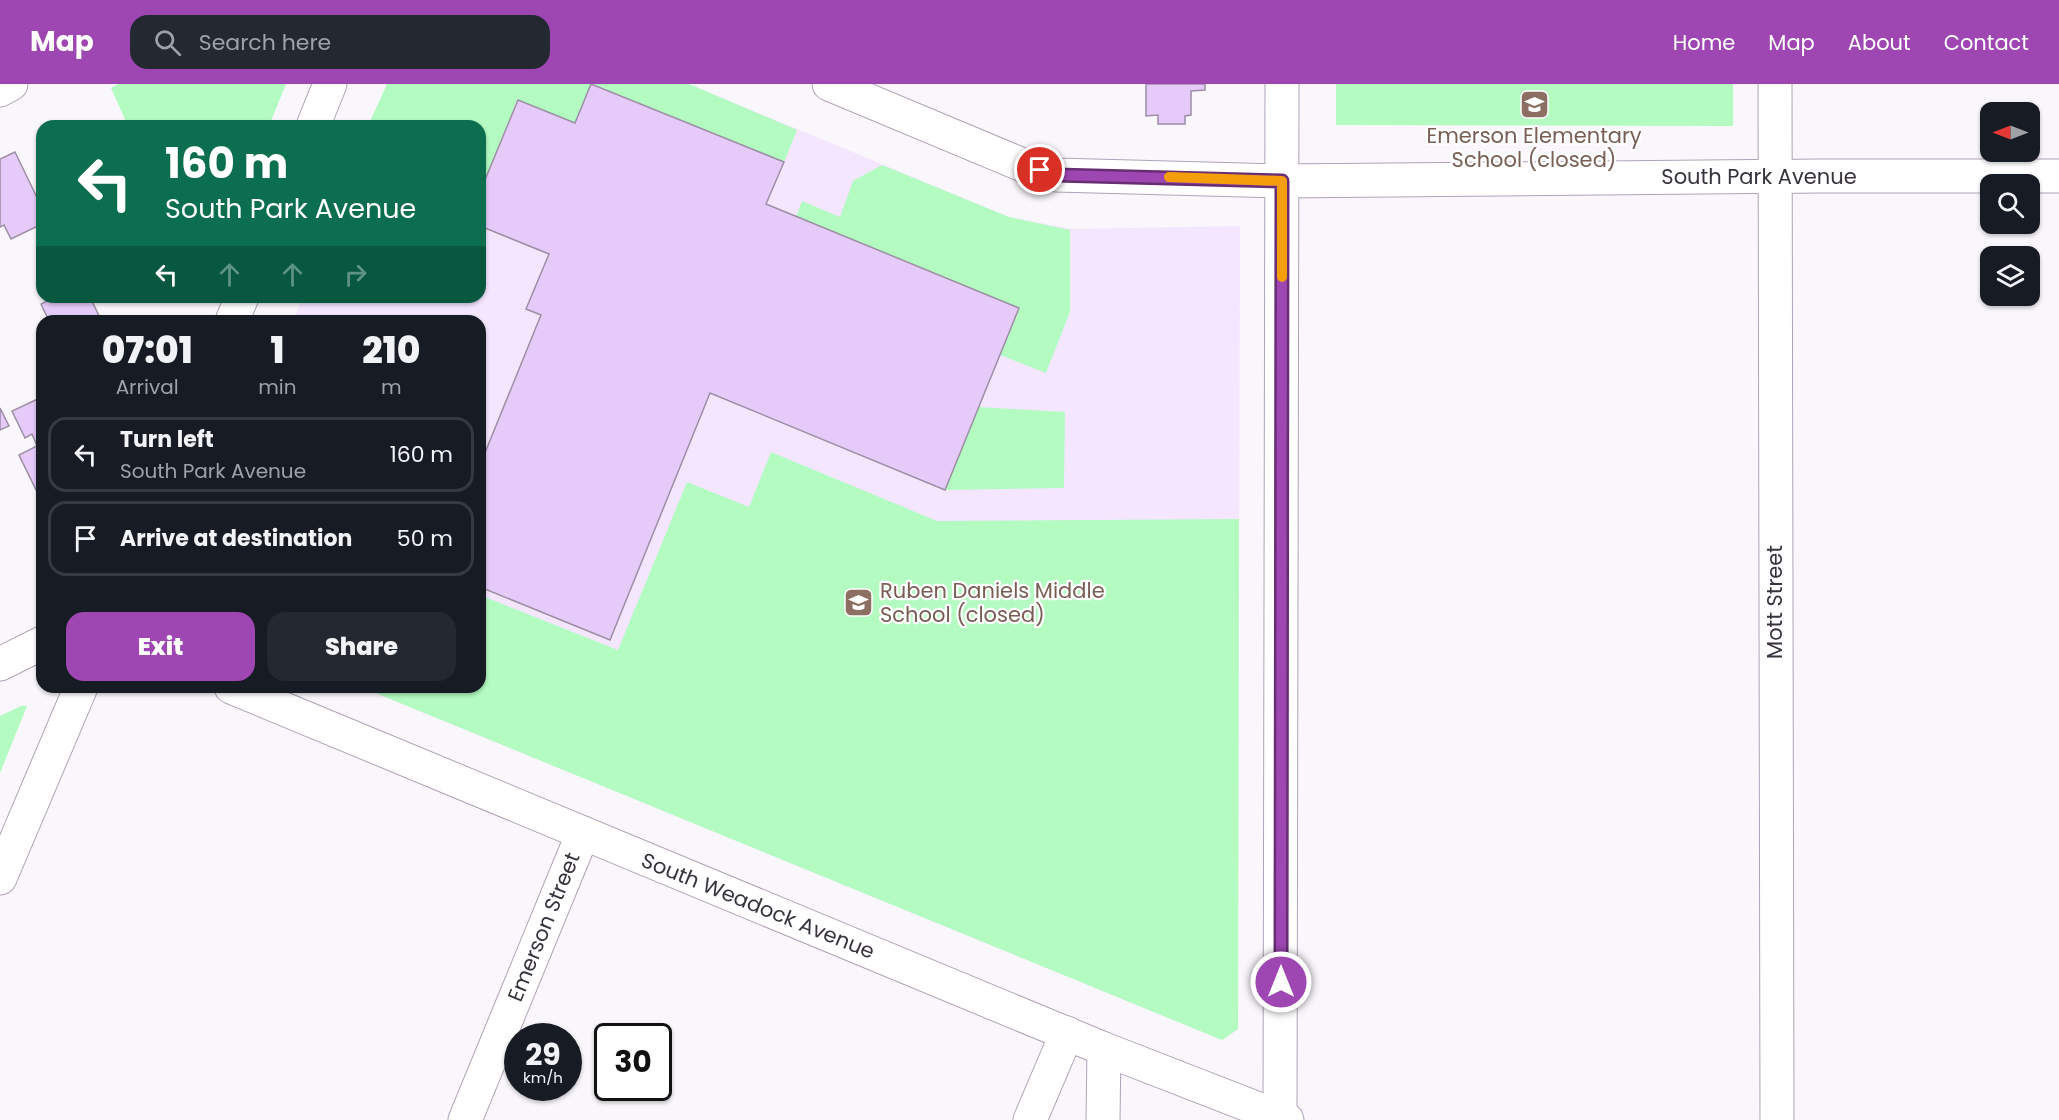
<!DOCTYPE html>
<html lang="en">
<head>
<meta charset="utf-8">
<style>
	body { margin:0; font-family:Poppins,sans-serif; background:#242831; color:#f1f3f6; height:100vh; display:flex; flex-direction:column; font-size:22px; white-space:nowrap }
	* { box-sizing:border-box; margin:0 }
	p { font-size:20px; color:#9ea1a6 }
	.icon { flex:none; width:33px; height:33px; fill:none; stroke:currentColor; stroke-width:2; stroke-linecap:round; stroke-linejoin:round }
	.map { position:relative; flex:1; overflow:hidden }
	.panel { position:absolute; left:36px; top:231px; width:450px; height:378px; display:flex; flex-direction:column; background:#171b24; border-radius:18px; box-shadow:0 2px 4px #0004 }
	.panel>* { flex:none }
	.top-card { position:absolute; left:36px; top:36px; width:450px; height:183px; border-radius:18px; box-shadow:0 2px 4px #0004; background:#0b6e4f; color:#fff; overflow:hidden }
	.needle { width:39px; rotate:270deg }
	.controls { position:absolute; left:1980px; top:18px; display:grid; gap:12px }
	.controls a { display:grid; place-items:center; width:60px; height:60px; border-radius:12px; background:#171b24; box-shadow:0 2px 4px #0004; font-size:30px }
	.speed { position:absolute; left:504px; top:939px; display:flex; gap:12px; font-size:30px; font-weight:700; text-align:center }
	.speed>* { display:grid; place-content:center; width:78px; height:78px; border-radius:50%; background:#171b24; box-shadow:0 2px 4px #0004; line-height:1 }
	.speed small { font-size:15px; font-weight:400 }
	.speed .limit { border:3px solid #111; border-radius:9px; background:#fff; color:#111 }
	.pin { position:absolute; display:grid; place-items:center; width:51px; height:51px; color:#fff; margin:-26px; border:3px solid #fff; border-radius:50%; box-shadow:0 2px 6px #0007 }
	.me { position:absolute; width:66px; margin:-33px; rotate:0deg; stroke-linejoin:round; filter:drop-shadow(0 0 4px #0008) }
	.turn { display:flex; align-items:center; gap:21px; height:126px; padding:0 30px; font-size:27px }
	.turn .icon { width:78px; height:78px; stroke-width:2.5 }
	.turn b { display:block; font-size:42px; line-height:51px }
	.lanes { display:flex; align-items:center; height:57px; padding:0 30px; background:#0003; justify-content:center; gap:30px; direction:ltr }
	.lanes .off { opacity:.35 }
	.eta { display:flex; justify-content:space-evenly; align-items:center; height:102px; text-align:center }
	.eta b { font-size:36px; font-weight:800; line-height:42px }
	.cta { display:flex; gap:12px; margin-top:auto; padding:12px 30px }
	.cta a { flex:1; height:69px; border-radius:18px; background:#9e46b2; color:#fff; font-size:24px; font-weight:800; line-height:69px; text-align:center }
	.cta a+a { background:#242831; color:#f1f3f6 }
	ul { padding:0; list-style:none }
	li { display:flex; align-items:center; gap:18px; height:75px; margin:0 12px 9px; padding:0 18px; border:3px solid #363941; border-radius:18px }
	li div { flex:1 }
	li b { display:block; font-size:22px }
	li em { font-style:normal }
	header { display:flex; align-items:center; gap:36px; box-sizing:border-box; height:84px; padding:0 30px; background:#9e46b2; color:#fff }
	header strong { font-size:28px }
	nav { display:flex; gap:33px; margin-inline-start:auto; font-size:21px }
	.search { width:420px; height:54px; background:#242831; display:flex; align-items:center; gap:15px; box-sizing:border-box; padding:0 21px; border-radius:18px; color:#9ea1a6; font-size:22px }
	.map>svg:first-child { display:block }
	.built { fill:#f4e6ff }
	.green { fill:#b3fbc0 }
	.building { fill:#e6cbfa; stroke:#9c8fa5; stroke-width:1.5 }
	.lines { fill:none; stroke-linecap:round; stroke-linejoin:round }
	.minor-casing { stroke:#afa2b9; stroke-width:35 }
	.minor { stroke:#fff; stroke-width:33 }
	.route-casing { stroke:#672e74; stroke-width:15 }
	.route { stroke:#9e46b2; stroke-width:10 }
	.slow { stroke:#f59e0b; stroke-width:10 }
	.labels { text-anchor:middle; stroke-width:4.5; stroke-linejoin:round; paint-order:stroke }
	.education-label { font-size:21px; fill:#785e54; stroke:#fff }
	.street-label { font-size:21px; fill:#37323b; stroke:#fff }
</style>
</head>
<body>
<header>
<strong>Map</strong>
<div class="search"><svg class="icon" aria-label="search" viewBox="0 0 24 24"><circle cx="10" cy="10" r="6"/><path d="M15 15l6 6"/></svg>Search here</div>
<nav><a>Home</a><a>Map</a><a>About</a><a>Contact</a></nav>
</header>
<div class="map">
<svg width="2059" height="1036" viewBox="0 0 2059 1036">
	<rect width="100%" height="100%" fill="#faf7fc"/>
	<polygon class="built" points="392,0 689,0 1009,133 1072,145 1240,142 1238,945 1222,956 373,608 375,603 480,603 480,237 293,237 303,213 480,213 480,42"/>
	<g class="green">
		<polygon points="118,0 286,0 269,42 128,42 111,4"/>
		<polygon points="387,0 591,0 575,39 517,16 480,108 480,42 368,42"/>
		<polygon points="593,0 689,0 797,46 784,78"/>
		<polygon points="1336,0 1733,0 1733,42 1336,41"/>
		<polygon points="882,81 1009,133 1070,146 1070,228 1046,289 1000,271 1019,224 796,133 802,117 840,133 853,97"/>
		<polygon points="978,323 1065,328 1064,404 945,406"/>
		<polygon points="771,368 937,437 1239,435 1238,945 1222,956 378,610 380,603 480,603 480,511 618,566 687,398 749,423"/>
		<polygon points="21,622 27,622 0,689 0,632"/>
	</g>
	<g class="building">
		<polygon points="591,0 784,78 766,120 1019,224 945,406 710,309 610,556 480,503 480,381 541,231 526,225 549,170 480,142 480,108 518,16 575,39"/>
		<polygon points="1146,0 1205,0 1205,6 1191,7 1191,31 1185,32 1185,40 1158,40 1158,31 1146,32"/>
		<polygon points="15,68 42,124 42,140 11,155 4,141 0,143 0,75"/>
		<polygon points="55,213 90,213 100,234 94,237 49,237 41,220"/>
		<polygon points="42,313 42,403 36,406 19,371 37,362 32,350 25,354 12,327"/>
		<polygon points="0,324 9,342 0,346"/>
	</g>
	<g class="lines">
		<defs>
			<g id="minor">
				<polyline points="829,0 1025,82 1056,91 1282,97 1819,92 2059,92"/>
				<polyline points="1775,0 1777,1036"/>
				<polyline points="0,6 11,0"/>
				<polyline points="313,42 330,0"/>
				<polyline points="232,237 242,213"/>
				<polyline points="0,580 42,559"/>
				<polyline points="231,603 1104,965 1287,1036"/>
				<polyline points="0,794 81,603"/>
				<polyline points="1280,1033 1282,0"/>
				<polyline points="465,1036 583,749"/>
				<polyline points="1030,1036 1067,949"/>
				<polyline points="1103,1036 1104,965"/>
			</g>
		</defs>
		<use href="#minor" class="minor-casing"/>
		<use href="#minor" class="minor"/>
	</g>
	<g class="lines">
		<defs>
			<polyline id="route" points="1040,86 1056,91 1282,97 1281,898"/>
		</defs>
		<use href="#route" class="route-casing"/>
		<use href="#route" class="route"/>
		<polyline class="slow" points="1169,93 1282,97 1282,193"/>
	</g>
	<defs>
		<symbol id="school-square" viewBox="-11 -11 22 22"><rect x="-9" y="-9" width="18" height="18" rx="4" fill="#8d6e63" stroke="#fff"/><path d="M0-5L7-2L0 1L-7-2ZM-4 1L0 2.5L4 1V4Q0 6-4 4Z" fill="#fff"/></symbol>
	</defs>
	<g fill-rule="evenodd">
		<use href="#school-square" x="1518" y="4" width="33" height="33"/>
		<use href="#school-square" x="842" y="502" width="33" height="33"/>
	</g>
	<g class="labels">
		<g class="education-label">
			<text x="1534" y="59">Emerson Elementary<tspan x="1534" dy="24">School (closed)</tspan></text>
			<text x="880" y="514" text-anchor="start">Ruben Daniels Middle<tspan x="880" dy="24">School (closed)</tspan></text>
		</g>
		<g class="street-label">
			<text x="1759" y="100">South Park Avenue</text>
			<text transform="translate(1775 518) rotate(-90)" y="7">Mott Street</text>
			<text transform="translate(758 822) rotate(22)" y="7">South Weadock Avenue</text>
			<text transform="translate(544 843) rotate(-68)" y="7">Emerson Street</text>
		</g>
	</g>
</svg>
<div class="controls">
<a><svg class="needle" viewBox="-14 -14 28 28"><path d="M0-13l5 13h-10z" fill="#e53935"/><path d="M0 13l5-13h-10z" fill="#9ea1a6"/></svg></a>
<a><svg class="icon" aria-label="search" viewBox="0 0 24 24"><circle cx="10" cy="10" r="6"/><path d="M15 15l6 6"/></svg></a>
<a><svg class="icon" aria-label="layers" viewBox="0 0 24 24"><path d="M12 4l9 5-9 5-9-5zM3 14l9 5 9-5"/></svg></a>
</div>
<div class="speed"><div>29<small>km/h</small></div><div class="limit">30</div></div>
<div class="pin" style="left:1040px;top:86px;background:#d93025"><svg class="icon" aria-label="arrive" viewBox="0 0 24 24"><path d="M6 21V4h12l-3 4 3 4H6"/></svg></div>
<svg class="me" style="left:1281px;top:898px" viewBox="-20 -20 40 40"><circle r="17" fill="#9e46b2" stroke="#fff" stroke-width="3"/><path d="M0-11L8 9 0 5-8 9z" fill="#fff"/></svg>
<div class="top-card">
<div class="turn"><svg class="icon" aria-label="left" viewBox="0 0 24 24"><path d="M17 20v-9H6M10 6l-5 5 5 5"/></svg><div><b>160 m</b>South Park Avenue</div></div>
<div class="lanes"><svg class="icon" aria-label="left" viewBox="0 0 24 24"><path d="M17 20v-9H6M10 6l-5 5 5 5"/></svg><svg class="icon off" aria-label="ahead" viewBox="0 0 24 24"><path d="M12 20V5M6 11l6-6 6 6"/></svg><svg class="icon off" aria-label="ahead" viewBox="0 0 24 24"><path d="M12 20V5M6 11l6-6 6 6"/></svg><svg class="icon off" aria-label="right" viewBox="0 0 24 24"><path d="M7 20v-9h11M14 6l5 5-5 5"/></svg></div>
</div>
<section class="panel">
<div class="eta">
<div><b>07:01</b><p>Arrival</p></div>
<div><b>1</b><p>min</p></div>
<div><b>210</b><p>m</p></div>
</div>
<ul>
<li><svg class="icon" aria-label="left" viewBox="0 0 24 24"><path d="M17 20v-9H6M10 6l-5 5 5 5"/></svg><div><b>Turn left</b><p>South Park Avenue</p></div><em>160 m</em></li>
<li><svg class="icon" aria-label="arrive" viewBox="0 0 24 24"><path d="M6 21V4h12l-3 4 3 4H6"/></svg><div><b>Arrive at destination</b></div><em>50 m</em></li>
</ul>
<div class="cta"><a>Exit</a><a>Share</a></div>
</section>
</div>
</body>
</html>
